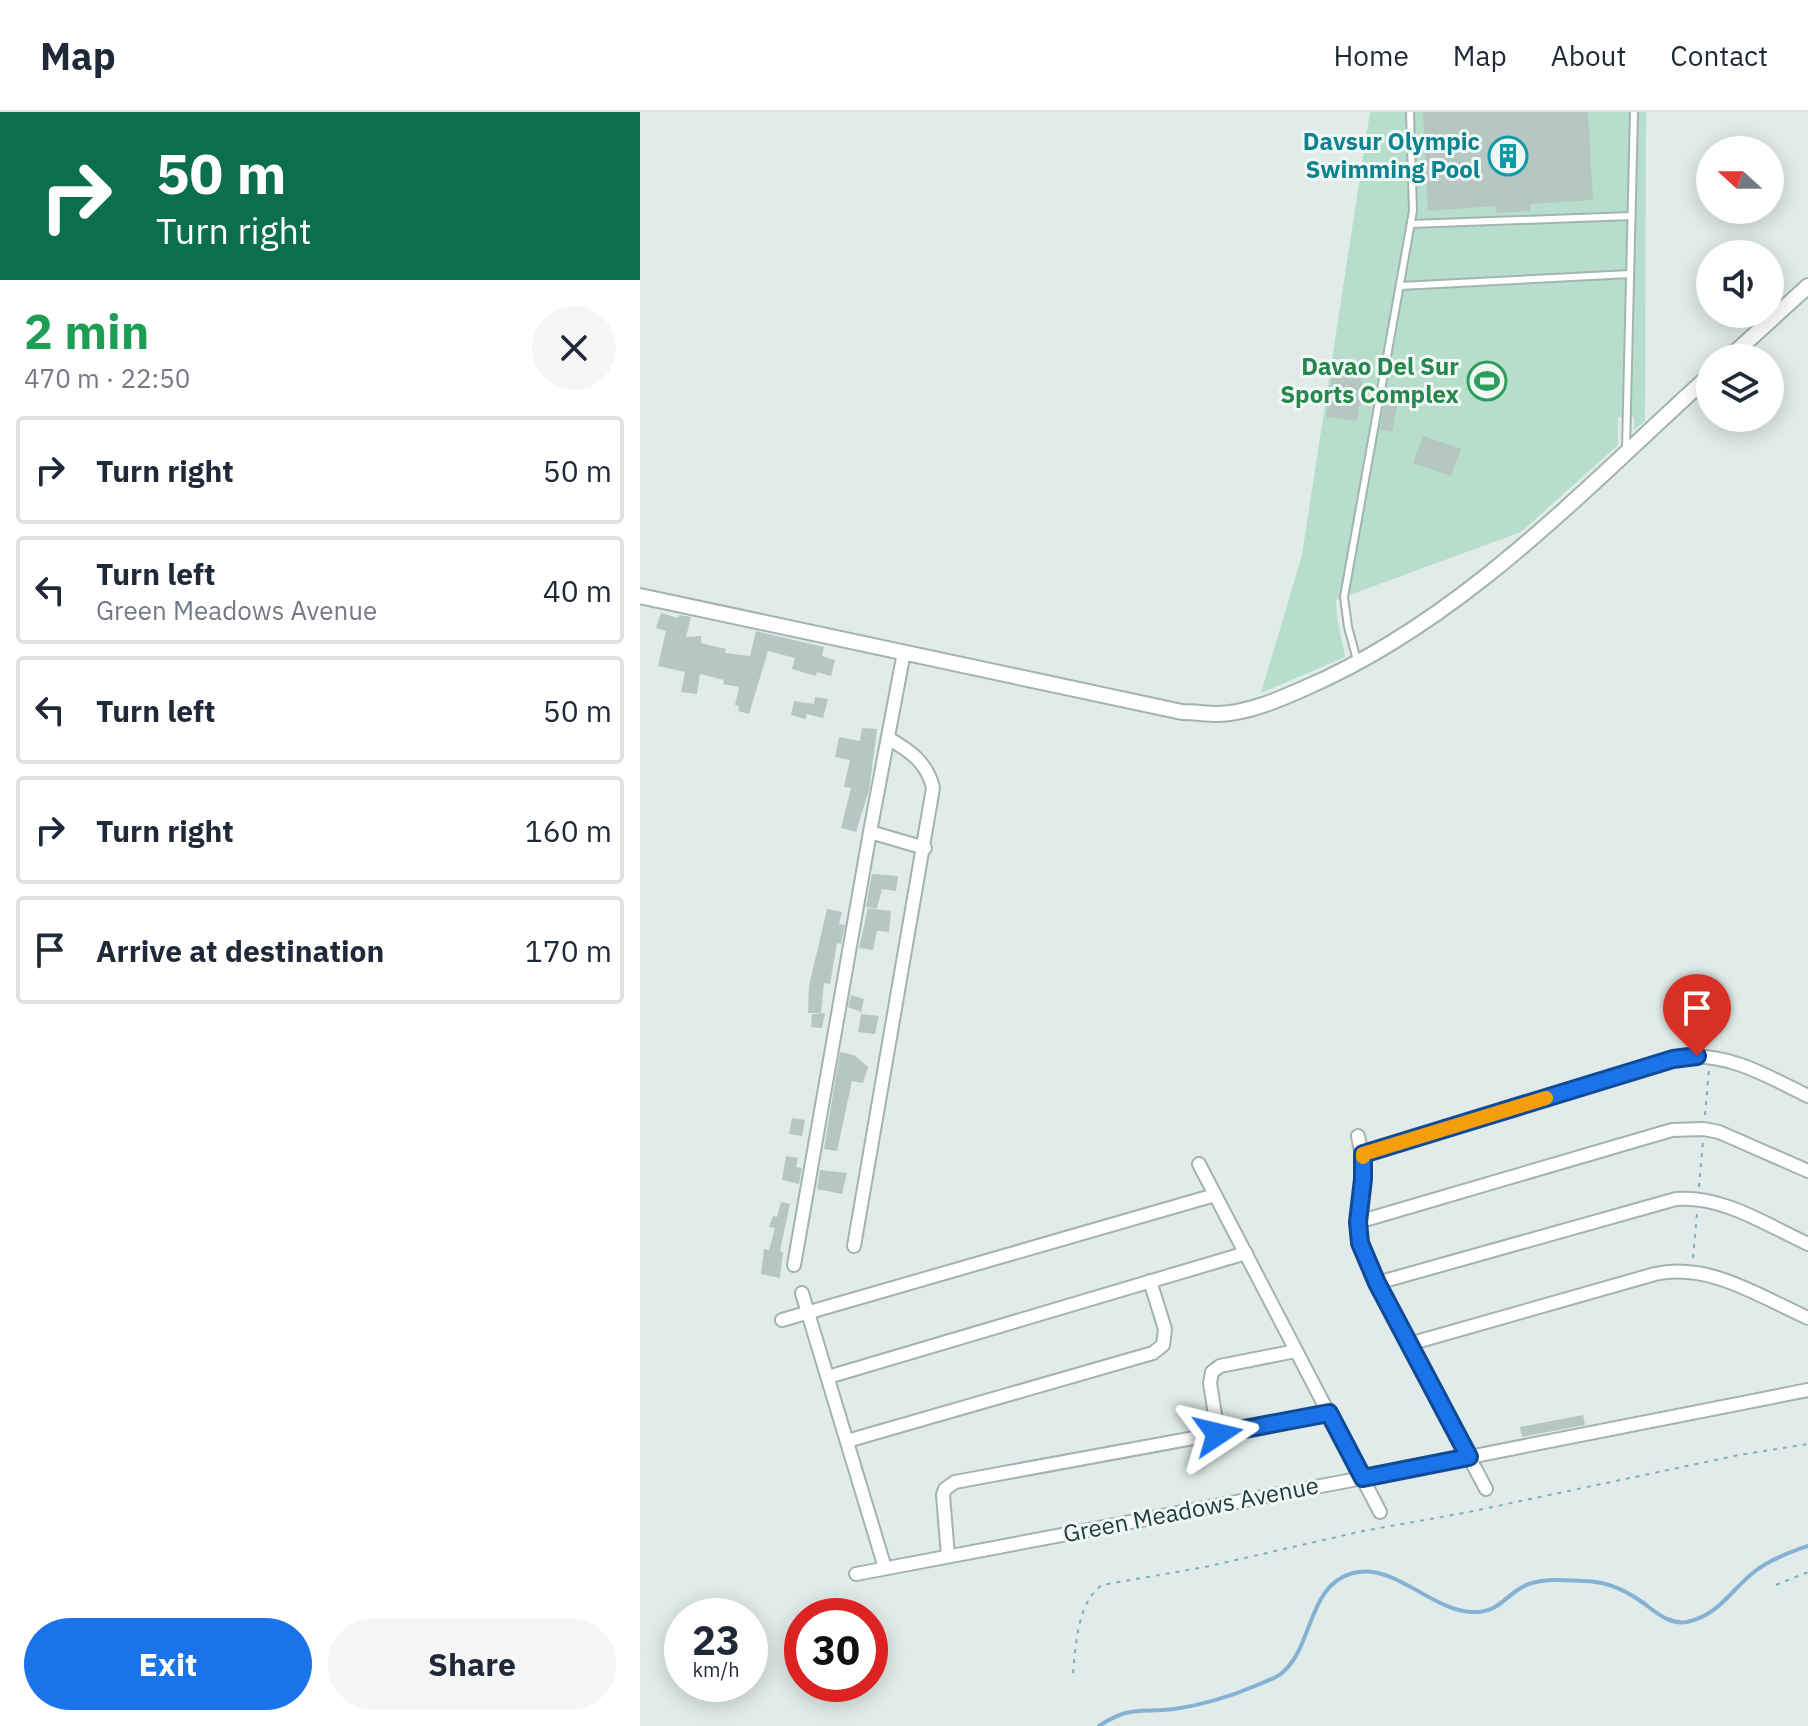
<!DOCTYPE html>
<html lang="en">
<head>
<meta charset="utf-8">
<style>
	body { margin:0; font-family:"IBM Plex Sans",sans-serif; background:#f6f6f7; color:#1f2937; height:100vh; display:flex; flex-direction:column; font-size:30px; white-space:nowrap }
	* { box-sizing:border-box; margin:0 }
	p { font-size:26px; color:#747a83 }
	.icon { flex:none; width:44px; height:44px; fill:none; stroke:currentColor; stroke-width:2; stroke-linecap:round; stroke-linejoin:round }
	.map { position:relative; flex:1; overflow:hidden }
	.drawer { display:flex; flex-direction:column; background:#fff; width:640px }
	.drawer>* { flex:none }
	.top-card { background:#0b6e4f; color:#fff; overflow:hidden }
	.needle { width:52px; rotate:291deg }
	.controls { position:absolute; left:1056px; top:24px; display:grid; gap:16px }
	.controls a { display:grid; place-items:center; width:88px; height:88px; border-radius:50%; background:#fff; box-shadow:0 4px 20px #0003; font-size:40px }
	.speed { position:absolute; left:24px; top:1486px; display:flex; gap:16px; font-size:40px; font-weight:700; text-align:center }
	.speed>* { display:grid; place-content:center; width:104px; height:104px; border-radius:50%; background:#fff; box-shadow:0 4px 20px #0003; line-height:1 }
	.speed small { font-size:20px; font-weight:400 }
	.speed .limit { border:12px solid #d22; background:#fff; color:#111 }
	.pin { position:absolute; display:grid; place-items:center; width:68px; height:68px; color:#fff; margin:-82px -34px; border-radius:50% 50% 50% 0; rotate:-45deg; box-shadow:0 0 8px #0007 }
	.pin .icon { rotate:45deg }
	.me { position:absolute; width:88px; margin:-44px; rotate:80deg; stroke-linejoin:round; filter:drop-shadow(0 0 6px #0008) }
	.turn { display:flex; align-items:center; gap:28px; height:168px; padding:0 24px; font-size:36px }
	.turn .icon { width:104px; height:104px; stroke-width:2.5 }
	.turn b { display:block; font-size:56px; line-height:68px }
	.round { display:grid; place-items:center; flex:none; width:84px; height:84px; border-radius:42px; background:#f6f6f7 }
	.headline { display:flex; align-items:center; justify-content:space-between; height:136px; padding:0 24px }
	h1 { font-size:48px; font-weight:800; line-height:60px; color:#1e9e55 }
	.primary-button { display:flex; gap:16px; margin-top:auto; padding:16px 24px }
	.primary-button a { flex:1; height:92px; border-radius:48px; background:#1a73e8; color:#fff; font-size:32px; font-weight:800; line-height:92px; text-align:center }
	.primary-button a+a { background:#f6f6f7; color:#1f2937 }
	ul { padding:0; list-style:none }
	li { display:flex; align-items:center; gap:24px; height:108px; margin:0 16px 12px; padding:0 8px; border:4px solid #e0e1e3; border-radius:8px }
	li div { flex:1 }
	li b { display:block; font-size:30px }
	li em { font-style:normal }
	header { display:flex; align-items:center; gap:48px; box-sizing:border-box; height:112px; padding:0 40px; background:#fff; border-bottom:2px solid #e0e1e3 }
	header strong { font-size:38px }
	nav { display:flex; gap:44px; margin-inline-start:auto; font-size:28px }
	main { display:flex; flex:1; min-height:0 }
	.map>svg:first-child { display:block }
	.green { fill:#b7decd }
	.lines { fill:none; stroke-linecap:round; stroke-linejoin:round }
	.stream { stroke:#85b1d3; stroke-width:4 }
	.building { fill:#b5c6c3 }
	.service-casing { stroke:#a3b3b2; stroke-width:10 }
	.minor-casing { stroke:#a3b3b2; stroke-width:16 }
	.tertiary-casing { stroke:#a3b3b2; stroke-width:18 }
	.path { stroke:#7fb1af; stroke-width:2; stroke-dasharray:4 6; stroke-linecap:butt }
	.service { stroke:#fff; stroke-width:6 }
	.minor { stroke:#fff; stroke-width:12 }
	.tertiary { stroke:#fff; stroke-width:14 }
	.route-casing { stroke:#114b97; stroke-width:20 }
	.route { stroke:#1a73e8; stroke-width:14 }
	.slow { stroke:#f59e0b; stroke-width:14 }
	.labels { text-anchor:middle; stroke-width:6; stroke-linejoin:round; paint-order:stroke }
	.culture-label { font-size:24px; font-weight:bold; fill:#0d838f; stroke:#f0f8f6; text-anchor:end }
	.leisure-label { font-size:24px; font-weight:bold; fill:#27864d; stroke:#f0f8f6; text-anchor:end }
	.street-label { font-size:24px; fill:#203c3c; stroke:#f0f8f6 }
</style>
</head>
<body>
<header>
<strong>Map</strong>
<nav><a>Home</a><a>Map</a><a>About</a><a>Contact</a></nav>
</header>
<main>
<section class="drawer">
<div class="top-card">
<div class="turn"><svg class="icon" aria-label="right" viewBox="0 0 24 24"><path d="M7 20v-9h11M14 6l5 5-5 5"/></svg><div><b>50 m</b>Turn right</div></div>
</div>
<div class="headline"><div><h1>2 min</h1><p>470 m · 22:50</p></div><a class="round"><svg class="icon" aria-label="close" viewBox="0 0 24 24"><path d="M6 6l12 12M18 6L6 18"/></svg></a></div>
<ul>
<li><svg class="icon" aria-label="right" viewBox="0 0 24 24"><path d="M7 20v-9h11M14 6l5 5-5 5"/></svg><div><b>Turn right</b></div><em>50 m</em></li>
<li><svg class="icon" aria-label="left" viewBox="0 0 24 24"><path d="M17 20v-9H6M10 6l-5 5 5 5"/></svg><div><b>Turn left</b><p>Green Meadows Avenue</p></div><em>40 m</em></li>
<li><svg class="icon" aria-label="left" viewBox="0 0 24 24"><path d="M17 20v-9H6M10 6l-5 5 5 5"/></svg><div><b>Turn left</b></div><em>50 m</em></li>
<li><svg class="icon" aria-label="right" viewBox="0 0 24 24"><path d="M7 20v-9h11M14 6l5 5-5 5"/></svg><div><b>Turn right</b></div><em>160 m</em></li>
<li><svg class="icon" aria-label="arrive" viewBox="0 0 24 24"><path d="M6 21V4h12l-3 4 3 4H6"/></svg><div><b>Arrive at destination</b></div><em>170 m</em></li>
</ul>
<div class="primary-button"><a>Exit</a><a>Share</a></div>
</section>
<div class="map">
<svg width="1168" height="1614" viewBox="0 0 1168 1614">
	<rect width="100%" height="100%" fill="#e0ebea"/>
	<polygon class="green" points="730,0 1006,0 1005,309 994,318 994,305 978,305 978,333 881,420 696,488 697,504 705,545 621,581 662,443"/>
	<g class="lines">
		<path class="stream" d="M 459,1614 C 491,1593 500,1601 534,1597 C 562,1593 589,1585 615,1574 C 623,1570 635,1567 642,1561 C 674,1534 667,1473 713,1461 C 753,1450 791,1498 831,1500 C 861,1502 866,1480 889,1472 C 905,1466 926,1468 943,1469 C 963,1469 983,1477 999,1488 C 1014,1498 1027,1513 1047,1510 C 1079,1503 1091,1478 1114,1460 C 1129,1448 1150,1440 1168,1434"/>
	</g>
	<g class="building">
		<polygon points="783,0 948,0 953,88 890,92 891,99 856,101 855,94 788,99"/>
		<polygon points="693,256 714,259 713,266 723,268 717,309 686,305"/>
		<polygon points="745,288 758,290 752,320 740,318"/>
		<polygon points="783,324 821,337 811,364 773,351"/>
		<polygon points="21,501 38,506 39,503 51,505 46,525 61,524 61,531 86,537 85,541 110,544 116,519 184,535 182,544 195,548 191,564 177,560 176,564 152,557 155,546 128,539 109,602 98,599 99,594 95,593 99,575 83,572 84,568 60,562 57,582 41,580 45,560 18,554 26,519 16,516"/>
		<polygon points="175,585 188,587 183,606 166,602 166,607 151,603 154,589 174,592"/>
		<polygon points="222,616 237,617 229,678 216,720 201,716 211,676 204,675 210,648 195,645 199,625 220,629"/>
		<polygon points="232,762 258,764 256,779 242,777 237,796 226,795"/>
		<polygon points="228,796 251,799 249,820 237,819 233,838 219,836"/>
		<polygon points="187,797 202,800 199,812 205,813 201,832 197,831 190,872 184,871 181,901 168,901 169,874"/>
		<polygon points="211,883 224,887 221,900 208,895"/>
		<polygon points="185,901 182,916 171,915 172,902"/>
		<polygon points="221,902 239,904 235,922 218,920"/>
		<polygon points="200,940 214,943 228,955 223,971 212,969 197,1039 184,1037"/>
		<polygon points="152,1006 165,1008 162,1024 149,1022"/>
		<polygon points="146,1044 158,1046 156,1055 162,1056 159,1072 142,1068"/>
		<polygon points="180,1058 207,1061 202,1082 177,1077"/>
		<polygon points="141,1090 150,1092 140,1139 143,1140 140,1166 121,1162 124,1137 129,1138 135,1116 129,1115 133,1104 137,1105"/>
		<polygon points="943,1303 945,1313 882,1325 880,1315"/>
	</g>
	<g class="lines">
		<defs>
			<g id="service">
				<polyline points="771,112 992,104"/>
				<polyline points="760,174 990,162"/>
				<polyline points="986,336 994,0"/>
				<polyline points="717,548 708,515 704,485 773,99 770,0"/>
			</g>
			<g id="minor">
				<polyline points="230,720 285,736"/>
				<polyline points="718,1024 724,1054 718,1110 720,1131 737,1171 846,1377"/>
				<path d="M 723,1042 L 1045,945 C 1090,941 1129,965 1168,984"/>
				<polyline points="559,1052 740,1400"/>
				<polyline points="718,1110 1032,1018 1064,1017 1079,1020 1168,1059"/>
				<path d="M 214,1134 L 293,676 C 287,650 270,639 248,626"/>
				<polyline points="154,1153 230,720 264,540"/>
				<path d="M 737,1171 L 1036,1087 C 1082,1083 1127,1113 1168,1132"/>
				<polyline points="162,1181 245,1456"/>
				<polyline points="142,1208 575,1083"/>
				<path d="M 769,1232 L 1015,1162 C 1069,1150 1121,1185 1168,1206"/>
				<polyline points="188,1265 606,1141"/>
				<polyline points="578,1322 570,1271 572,1260 580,1254 656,1239"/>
				<polyline points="207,1329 513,1241 523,1233 525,1217 510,1169"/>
				<polyline points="308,1444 303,1383 305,1377 315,1370 689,1301"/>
				<polyline points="216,1462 723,1366 1168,1278"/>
			</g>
			<g id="tertiary">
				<polyline points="1089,246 1168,174"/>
				<path d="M 0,484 L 542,600 C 554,600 566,602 578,602 C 608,601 638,588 665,576 C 823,508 944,377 1070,263"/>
			</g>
		</defs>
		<use href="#service" class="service-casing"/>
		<use href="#minor" class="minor-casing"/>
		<use href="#tertiary" class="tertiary-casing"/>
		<g class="path">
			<polyline points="1065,1003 1069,957"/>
			<polyline points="1059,1075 1063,1029"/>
			<polyline points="1053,1146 1057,1101"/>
			<polyline points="1136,1473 1168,1460"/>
			<path d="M 433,1561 C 436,1533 437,1491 462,1473 L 565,1455 L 723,1419 L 824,1401 L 1099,1343 L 1168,1332"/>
		</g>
		<use href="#service" class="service"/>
		<use href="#minor" class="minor"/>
		<use href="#tertiary" class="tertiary"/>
	</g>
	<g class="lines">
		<defs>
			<polyline id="route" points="578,1322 689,1301 723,1366 829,1345 737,1171 720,1131 718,1110 723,1067 723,1042 1033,947 1057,944"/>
		</defs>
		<use href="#route" class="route-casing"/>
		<use href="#route" class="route"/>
		<polyline class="slow" points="723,1045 723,1042 906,986"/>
	</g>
	<defs>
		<symbol id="building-ring" viewBox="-11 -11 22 22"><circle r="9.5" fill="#f0f8f6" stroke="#0f9aa8" stroke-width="1.5"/><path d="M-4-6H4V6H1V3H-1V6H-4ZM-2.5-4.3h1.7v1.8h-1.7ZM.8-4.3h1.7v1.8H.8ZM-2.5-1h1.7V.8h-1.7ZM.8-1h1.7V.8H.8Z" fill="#0f9aa8"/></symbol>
		<symbol id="stadium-ring" viewBox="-11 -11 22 22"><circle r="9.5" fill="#f0f8f6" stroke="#2e9e5b" stroke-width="1.5"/><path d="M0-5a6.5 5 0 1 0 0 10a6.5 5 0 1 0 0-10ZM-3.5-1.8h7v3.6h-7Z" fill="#2e9e5b"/></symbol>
	</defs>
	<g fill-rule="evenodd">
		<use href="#building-ring" x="846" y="22" width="44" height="44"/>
		<use href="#stadium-ring" x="825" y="247" width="44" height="44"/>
	</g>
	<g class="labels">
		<g class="culture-label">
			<text x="840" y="38">Davsur Olympic<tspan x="840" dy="28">Swimming Pool</tspan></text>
		</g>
		<g class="leisure-label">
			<text x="819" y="263">Davao Del Sur<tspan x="819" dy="28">Sports Complex</tspan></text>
		</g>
		<g class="street-label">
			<text transform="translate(551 1398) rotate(-11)" y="8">Green Meadows Avenue</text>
		</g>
	</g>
</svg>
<div class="controls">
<a><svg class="needle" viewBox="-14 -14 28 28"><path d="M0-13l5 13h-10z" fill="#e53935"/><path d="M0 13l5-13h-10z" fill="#747a83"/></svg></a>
<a><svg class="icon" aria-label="sound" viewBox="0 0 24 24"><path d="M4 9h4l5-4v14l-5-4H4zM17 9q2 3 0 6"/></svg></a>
<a><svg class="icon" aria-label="layers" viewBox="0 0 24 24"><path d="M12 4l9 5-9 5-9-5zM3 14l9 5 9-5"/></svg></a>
</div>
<div class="speed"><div>23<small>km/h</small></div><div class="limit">30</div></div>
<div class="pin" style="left:1057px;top:944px;background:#d93025"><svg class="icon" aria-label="arrive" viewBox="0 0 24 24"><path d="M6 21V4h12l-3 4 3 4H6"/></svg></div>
<svg class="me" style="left:578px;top:1322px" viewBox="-20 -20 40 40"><path d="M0-17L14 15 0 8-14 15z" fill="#1a73e8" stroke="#fff" stroke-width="4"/></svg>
</div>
</main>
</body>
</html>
